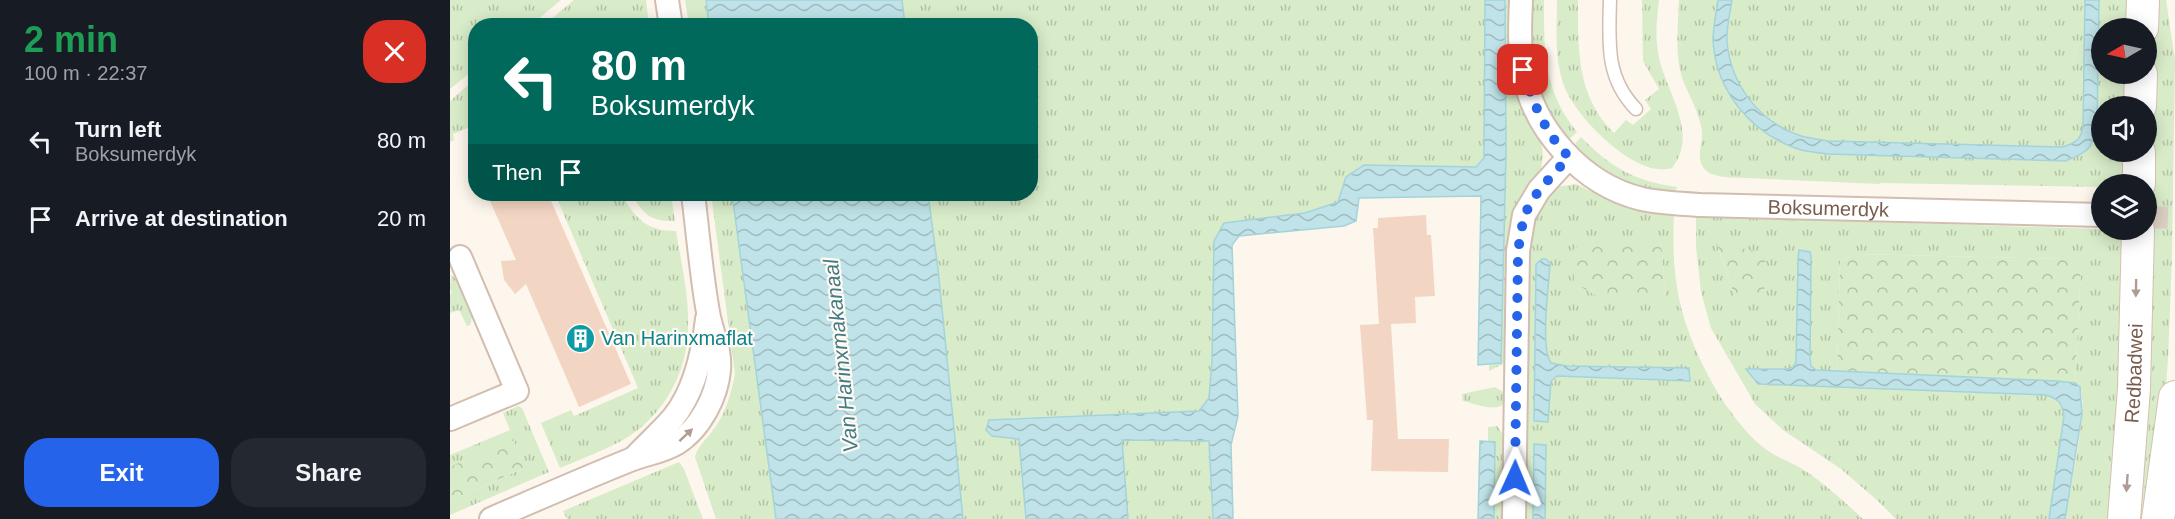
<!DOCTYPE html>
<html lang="en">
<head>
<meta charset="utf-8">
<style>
	body { margin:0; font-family:Helvetica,sans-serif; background:#242831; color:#f1f3f6; height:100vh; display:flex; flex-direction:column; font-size:22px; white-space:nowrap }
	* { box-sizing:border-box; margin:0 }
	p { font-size:20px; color:#9ea1a6 }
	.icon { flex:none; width:33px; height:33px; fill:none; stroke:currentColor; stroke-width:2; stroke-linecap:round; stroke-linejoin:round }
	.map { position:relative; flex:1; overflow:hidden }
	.panel { display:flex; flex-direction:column; background:#171b24; width:450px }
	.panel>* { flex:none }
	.banner { position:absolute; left:18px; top:18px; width:570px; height:183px; border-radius:24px; box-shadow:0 3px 15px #0003; background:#00695c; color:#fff; overflow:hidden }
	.needle { width:39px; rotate:261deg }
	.controls { position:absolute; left:1641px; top:18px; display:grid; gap:12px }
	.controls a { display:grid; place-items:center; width:66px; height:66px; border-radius:50%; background:#171b24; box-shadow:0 3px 15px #0003; font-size:30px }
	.pin { position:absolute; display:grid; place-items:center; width:51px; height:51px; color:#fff; margin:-26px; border-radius:12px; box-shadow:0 3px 9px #0006 }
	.me { position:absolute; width:66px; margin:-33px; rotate:1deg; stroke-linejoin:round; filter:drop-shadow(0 0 4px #0008) }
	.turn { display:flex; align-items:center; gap:21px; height:126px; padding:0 24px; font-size:27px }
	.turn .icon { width:78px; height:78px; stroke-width:2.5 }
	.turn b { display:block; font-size:42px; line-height:51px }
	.then { display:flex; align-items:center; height:57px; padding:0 24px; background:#0003; gap:12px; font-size:22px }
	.round { display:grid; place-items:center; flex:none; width:63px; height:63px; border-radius:24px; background:#242831 }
	.summary { display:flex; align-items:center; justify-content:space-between; height:102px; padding:0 24px }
	h1 { font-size:36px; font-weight:700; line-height:45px; color:#1e9e55 }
	.button { display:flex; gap:12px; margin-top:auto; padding:12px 24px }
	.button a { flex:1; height:69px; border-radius:24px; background:#2563eb; color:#fff; font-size:24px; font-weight:700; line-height:69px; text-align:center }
	.button a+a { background:#242831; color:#f1f3f6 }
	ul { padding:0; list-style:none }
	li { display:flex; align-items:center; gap:18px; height:78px; padding:0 24px }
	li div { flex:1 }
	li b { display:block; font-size:22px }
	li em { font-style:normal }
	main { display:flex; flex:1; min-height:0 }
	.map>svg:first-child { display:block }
	.grass { fill:url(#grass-tufts); fill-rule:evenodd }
	.forest { fill:url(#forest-crowns) }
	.water { fill:url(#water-waves); stroke:#a5d3da; stroke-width:1.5 }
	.building { fill:#f3d5c3 }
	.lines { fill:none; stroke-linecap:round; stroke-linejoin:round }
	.street-tunnel { stroke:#dcd0c4; stroke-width:22; stroke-dasharray:22 11; stroke-linecap:butt }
	.lane-casing { stroke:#d1beb0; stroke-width:15 }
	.street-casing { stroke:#d1beb0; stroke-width:26 }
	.secondary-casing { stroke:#d6c0b0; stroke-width:34 }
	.lane { stroke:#fff; stroke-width:12 }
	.street { stroke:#fff; stroke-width:22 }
	.secondary { stroke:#fff; stroke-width:32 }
	.oneway { fill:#af9d94 }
	.route { stroke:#2563eb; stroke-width:10; stroke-dasharray:0 18 }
	.labels { text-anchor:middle; stroke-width:4.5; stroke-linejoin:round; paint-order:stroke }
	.street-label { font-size:20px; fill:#7a5c4d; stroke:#fffaf3 }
	.culture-label { font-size:20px; fill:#0d838f; stroke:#fffaf3; text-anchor:start }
	.water-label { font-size:21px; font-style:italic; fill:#437c86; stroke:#fffaf3 }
</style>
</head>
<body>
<main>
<section class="panel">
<div class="summary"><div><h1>2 min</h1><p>100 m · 22:37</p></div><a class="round" style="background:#d93025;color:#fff"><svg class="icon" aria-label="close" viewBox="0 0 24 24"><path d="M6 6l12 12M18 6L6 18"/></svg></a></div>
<ul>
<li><svg class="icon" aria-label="left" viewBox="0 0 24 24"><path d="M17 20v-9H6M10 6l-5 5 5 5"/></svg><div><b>Turn left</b><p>Boksumerdyk</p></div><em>80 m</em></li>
<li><svg class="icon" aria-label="arrive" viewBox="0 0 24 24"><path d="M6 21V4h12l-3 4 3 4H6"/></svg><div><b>Arrive at destination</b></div><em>20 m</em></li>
</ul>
<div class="button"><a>Exit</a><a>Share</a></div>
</section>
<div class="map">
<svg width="1725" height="519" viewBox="0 0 1725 519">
	<defs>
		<pattern id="grass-tufts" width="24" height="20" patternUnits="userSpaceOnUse" patternTransform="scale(1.5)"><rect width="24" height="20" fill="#d8ecc9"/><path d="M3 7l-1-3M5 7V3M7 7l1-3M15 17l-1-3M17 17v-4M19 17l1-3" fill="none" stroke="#b4c2a5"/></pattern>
		<pattern id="forest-crowns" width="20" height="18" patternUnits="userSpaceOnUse" patternTransform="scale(1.5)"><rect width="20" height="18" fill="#d8ecc9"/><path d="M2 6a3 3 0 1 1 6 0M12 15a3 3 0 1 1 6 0" fill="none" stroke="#b4c2a5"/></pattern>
		<pattern id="water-waves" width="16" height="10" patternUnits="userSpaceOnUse" patternTransform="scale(1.5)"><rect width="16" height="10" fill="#bfe3e8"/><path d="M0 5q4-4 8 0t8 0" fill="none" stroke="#a0bbbe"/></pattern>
	</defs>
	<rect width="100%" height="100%" fill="#fdf6ec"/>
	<g class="grass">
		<polygon points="0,0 111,0 81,25 26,26 25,69 0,89"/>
		<polygon points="124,0 196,0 199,25 94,25"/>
		<polygon points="235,0 255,0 259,25 239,25"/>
		<polygon points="452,0 1035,0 1034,158 1026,167 993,167 896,177 888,202 855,213 774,223 759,398 749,411 560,418 569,438 576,519 513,519 488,269 478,194 580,194 580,26 455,25"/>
		<polygon points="1055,0 1061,0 1063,74 1071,104 1091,142 1093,154 1091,170 1068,207 1061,227 1057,362 1039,371 1039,365 1051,363 1056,153"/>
		<path d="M 1080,0 L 1094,0 C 1094,51 1093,90 1127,132 L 1117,141 C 1109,128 1099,115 1094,101 C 1081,69 1080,34 1080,0 Z"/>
		<path d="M 1107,0 L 1128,0 C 1128,48 1126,96 1164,133 L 1176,120 L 1183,125 L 1201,109 L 1195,100 L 1209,89 L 1193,61 L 1192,0 L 1209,0 C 1207,17 1205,35 1208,52 C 1213,88 1251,133 1222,168 C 1186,180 1123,115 1113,83 C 1104,56 1107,28 1107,0 Z"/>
		<path d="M 1229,0 L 1268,0 L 1263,40 L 1277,92 L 1292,113 L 1322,137 L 1346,149 L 1633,154 L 1644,143 L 1647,128 L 1649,0 L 1685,0 L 1685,28 L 1652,28 L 1652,74 L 1684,74 L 1683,106 L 1652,106 L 1652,152 L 1682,152 L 1682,184 L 1652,184 L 1651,187 L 1430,183 L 1430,184 L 1273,177 C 1265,175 1257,174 1253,167 C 1246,156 1253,142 1252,131 C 1249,113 1241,99 1234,83 C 1224,56 1228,28 1229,0 Z"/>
		<path d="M 1282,0 L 1635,0 L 1633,127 C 1631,140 1625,143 1613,147 L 1378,141 C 1369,139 1359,138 1351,136 C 1309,122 1281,85 1277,42 C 1276,29 1280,13 1282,0 Z"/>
		<polygon points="1701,0 1716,0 1725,60 1722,257 1718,360 1713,419 1700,519 1683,519 1696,256"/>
		<polygon points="25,79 25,125 3,134 4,140 0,142 0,101"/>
		<path d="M 1131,137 C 1161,168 1185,181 1227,187 L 1224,195 C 1175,187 1161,177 1122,147 Z"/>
		<path d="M 1126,184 C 1157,200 1189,213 1224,215 C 1223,241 1223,267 1228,293 C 1237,344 1275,419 1317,450 C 1329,459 1344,463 1357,472 C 1377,486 1395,502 1413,519 L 1095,519 L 1096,445 L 1085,444 L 1083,519 L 1072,519 L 1076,264 L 1083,221 L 1096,197 L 1106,187 ZM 1140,238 L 1211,242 L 1216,298 ZM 1088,261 L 1100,264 C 1099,285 1090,347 1101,363 L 1117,366 L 1239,368 L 1240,381 L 1107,376 L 1101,380 L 1098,421 Z"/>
		<path d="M 105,194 L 171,194 C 186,218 195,231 226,231 C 231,262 239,295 238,326 C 238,373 213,417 173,440 C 153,451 131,459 110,468 L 91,423 L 121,410 L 124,416 L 188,388 Z"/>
		<path d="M 181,194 L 221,194 L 225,221 C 200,222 194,214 181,194 Z"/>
		<path d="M 261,194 L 282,194 L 326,519 L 266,519 L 245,457 C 248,445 257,439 264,429 C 276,413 281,393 285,374 Z"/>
		<path d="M 1246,216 L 1681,230 L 1665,519 L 1615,519 C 1619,494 1638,410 1631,390 C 1629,386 1628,386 1625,383 L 1631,268 L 1615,259 L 1406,254 L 1390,261 L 1387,372 L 1366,370 L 1361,366 L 1348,259 L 1346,362 C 1341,372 1333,367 1324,371 C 1318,374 1313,380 1308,384 L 1596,395 C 1609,399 1612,403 1614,416 L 1599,519 L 1446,519 L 1429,502 L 1391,469 L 1333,430 L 1305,404 L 1261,328 L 1251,292 L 1246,247 ZM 1267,245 L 1297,300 L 1286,300 Z"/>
		<polygon points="1,275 6,279 22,317 20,325 17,326 9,310 0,313 0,294 2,293 0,288"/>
		<path d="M 1045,387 L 1057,394 L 1055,404 C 1042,412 1027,404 1013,401 L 1012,394 Z"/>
		<polygon points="68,406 72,408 99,472 0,515 0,501 74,468 63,439 0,467 0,455 60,430 53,413"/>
		<polygon points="1047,426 1055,437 1055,519 1044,519 1045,442 1038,441 1038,427"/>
		<polygon points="671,440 759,441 763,519 678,519"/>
		<polygon points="229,462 234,469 253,519 117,519 113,511"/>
	</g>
	<g class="forest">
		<polygon points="1140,238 1211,241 1216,298 1145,295 1124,283 1123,250"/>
		<polygon points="1267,244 1282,245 1315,255 1315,288 1297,300 1286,300"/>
		<polygon points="1406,254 1616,259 1631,268 1625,383 1387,372 1390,261"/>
		<polygon points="63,438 74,468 0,501 0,467"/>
	</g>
	<g class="water">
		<polygon points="256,0 452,0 455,25 259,25"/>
		<polygon points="1035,0 1055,0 1056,153 1051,363 1028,365 1031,196 909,198 906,221 894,226 789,236 782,245 788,416 781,445 783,519 763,519 759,441 672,440 678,519 576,519 569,439 542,436 536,430 539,420 749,411 759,398 762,361 764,241 774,223 855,213 888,202 896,177 914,165 1026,167 1034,158"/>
		<path d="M 1268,0 L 1282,0 C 1280,13 1276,29 1277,42 C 1281,85 1309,122 1351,136 C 1359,138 1369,139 1378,141 L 1613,147 C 1625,143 1631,140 1633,127 L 1635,0 L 1649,0 L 1647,128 C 1642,150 1636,153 1615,161 L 1377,154 C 1367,152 1355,152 1345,148 C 1299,131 1266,90 1263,41 C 1263,28 1266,13 1268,0 Z"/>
		<polygon points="282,194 478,194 488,269 513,519 326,519"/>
		<path d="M 1349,250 L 1360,252 L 1361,257 L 1360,359 L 1361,366 L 1366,370 L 1607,381 L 1625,383 L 1630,387 L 1632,414 L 1615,519 L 1599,519 L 1614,416 C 1612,403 1609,399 1596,395 L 1308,384 L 1296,369 L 1337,369 L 1343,367 L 1346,362 L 1348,259 Z"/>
		<path d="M 1092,259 L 1096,259 L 1100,263 C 1099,285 1090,347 1101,363 L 1117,366 L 1239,368 L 1240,381 L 1107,376 L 1101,381 L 1098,422 L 1084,421 L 1086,264 Z"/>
		<polygon points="1030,441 1045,442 1044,519 1028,519"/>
		<polygon points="1084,444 1096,445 1095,519 1083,519"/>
	</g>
	<g class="building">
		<polygon points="37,194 98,194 181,384 129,407 76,284 65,294 54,280 51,261 66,260"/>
		<polygon points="976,215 977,235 981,235 985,296 965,297 966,323 941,324 948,439 999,439 998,472 921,471 923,420 917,420 910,325 929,324 923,228 928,228 928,218"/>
	</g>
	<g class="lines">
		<polyline class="street-tunnel" points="1696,217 1725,218"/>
		<defs>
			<path id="lane" d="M 1160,0 C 1159,42 1155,77 1186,109"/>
			<g id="street">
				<polyline points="217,0 221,26"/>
				<path id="s1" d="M 1071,0 C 1070,23 1069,47 1073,69 C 1082,129 1133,185 1192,199 C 1211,203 1232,204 1251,205 L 1652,215"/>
				<polyline points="0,419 67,391 10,257"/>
				<path d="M 184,458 C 197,444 211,432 223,418 C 245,391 253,353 257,319"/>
				<path d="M 41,519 C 87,499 133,479 180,460 C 195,454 212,452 227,443 C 250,429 267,396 269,370 C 271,348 261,332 258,312 C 251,273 248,233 243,194"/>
				<polyline points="1064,519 1068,251 1074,215 1089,190 1119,157"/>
			</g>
			<g id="secondary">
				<polyline points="1692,28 1693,0"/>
				<polyline points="1690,106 1691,74"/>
				<polyline points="1689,184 1689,152"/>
				<path id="s2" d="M 1674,519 L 1684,388 L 1688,230"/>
				<polyline points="1708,519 1725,397"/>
			</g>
		</defs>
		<use href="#lane" class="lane-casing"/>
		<use href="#street" class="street-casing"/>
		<use href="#secondary" class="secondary-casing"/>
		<use href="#lane" class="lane"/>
		<use href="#street" class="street"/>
		<use href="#secondary" class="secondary"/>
	</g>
	<defs><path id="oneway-solid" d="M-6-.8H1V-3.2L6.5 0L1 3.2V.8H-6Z" transform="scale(1.5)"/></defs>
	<g class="oneway">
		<use href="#oneway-solid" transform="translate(1686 288) rotate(91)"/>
		<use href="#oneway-solid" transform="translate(236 435) rotate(-43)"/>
		<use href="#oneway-solid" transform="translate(1677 483) rotate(94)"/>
	</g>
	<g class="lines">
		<path class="route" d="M 1065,478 L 1068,251 L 1074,215 L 1089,190 L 1119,157 C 1095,133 1083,103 1073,70"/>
	</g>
	<defs>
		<symbol id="building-disc" viewBox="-11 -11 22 22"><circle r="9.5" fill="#0f9aa8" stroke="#fffaf3"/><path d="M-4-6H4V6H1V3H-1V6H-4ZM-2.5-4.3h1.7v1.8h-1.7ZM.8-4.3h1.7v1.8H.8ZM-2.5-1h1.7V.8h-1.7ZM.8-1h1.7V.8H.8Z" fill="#fff"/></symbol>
	</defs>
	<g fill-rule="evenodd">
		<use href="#building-disc" x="114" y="322" width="33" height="33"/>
	</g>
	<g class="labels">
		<g class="street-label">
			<text dy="7" stroke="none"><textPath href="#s1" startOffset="442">Boksumerdyk</textPath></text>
			<text dy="7" stroke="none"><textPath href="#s2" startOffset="146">Redbadwei</textPath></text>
		</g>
		<g class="culture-label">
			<text x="151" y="345">Van Harinxmaflat</text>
		</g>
		<g class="water-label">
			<text transform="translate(391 356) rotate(-96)" y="7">Van Harinxmakanaal</text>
		</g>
	</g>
</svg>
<div class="controls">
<a><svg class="needle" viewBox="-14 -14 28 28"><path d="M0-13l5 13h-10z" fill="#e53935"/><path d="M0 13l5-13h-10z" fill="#9ea1a6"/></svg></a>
<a><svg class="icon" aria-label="sound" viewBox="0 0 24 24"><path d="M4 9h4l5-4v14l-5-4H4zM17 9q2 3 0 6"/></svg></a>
<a><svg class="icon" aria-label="layers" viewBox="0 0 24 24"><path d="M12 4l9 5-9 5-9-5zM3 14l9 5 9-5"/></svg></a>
</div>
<div class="pin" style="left:1073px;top:70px;background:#d93025"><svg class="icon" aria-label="arrive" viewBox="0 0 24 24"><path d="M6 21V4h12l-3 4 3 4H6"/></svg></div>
<svg class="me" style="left:1065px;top:478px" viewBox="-20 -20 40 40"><path d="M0-17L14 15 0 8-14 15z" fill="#2563eb" stroke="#fff" stroke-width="4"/></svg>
<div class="banner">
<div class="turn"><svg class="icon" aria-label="left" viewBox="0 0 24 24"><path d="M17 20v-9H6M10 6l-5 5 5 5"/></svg><div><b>80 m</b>Boksumerdyk</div></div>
<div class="then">Then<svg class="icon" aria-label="arrive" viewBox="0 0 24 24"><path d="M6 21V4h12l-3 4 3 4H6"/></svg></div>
</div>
</div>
</main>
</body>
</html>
